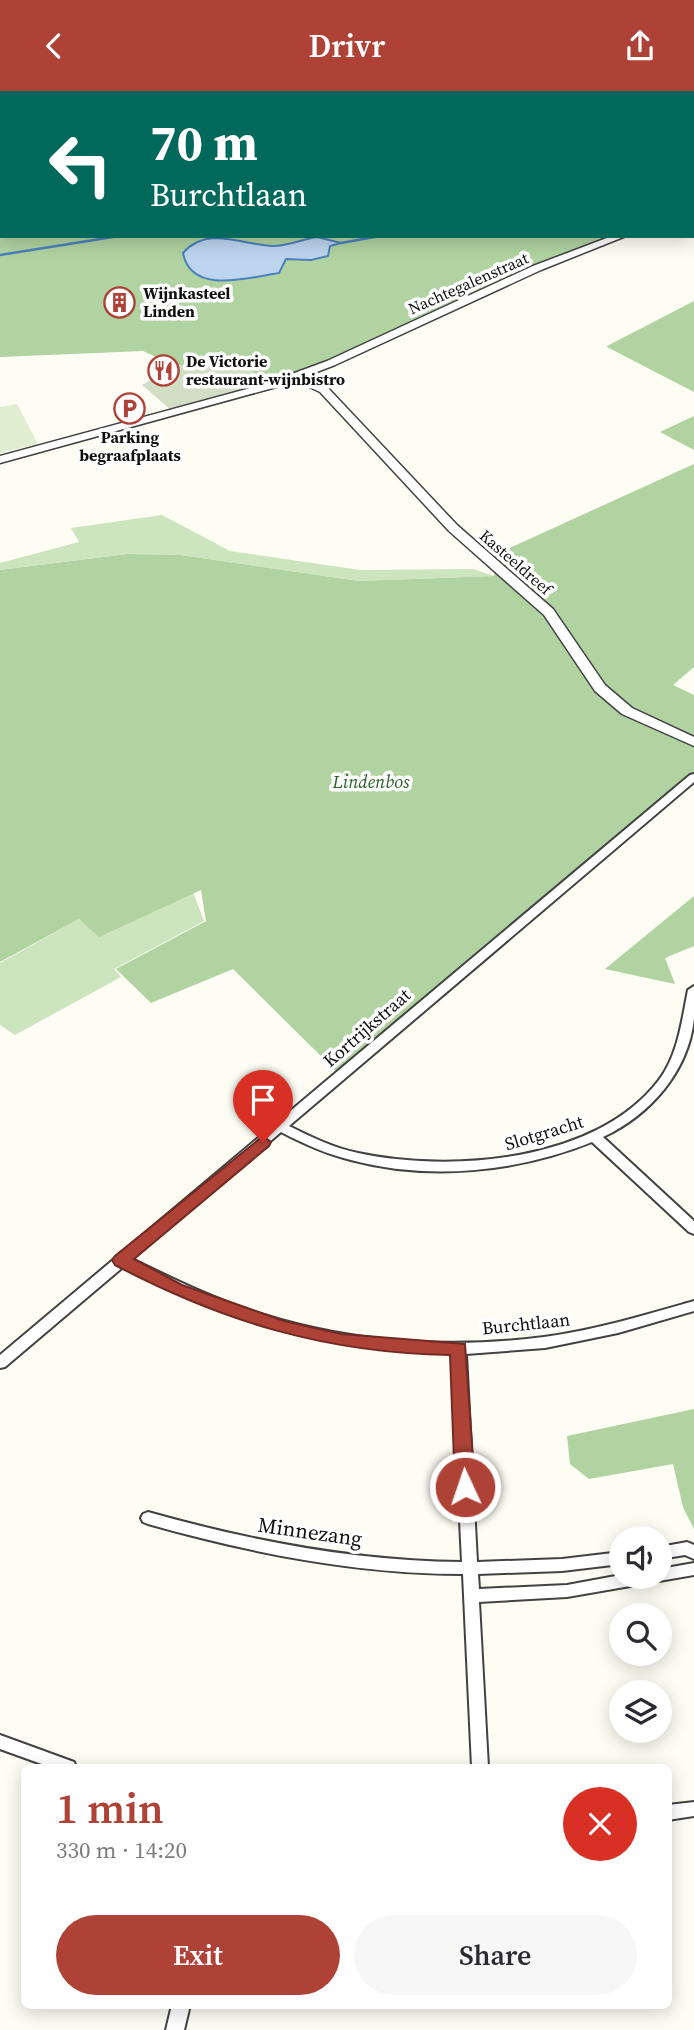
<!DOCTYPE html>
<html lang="en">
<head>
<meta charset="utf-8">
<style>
	body { margin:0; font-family:"Source Serif 4",serif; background:#f7f7f7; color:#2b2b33; height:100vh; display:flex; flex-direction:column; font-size:26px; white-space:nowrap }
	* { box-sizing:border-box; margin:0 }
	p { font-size:23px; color:#7c7c81 }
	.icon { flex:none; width:38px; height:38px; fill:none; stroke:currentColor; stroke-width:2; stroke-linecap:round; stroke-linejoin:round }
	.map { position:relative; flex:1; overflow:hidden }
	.sheet { position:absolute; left:21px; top:1673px; width:651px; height:245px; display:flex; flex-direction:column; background:#fff; border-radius:10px; box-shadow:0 4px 18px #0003 }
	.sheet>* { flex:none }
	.top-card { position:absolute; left:0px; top:0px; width:695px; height:147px; box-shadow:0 4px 18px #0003; background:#00695c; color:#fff; overflow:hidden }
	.controls { position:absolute; left:609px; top:1435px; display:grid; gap:14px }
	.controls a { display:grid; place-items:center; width:63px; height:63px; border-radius:50%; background:#fff; box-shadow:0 4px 18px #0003; font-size:35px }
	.pin { position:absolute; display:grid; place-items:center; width:60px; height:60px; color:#fff; margin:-72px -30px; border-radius:50% 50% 50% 0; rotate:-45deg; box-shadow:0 0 7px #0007 }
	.pin .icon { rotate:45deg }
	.me { position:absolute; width:77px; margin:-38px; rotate:357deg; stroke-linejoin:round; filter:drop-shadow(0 0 5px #0008) }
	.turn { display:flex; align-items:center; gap:24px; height:147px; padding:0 35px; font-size:32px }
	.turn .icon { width:91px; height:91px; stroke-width:2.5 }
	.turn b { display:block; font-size:49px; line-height:60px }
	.round { display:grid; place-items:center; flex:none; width:74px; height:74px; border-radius:37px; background:#f7f7f7 }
	.summary { display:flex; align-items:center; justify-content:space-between; height:119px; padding:0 35px }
	h1 { font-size:42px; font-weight:600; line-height:52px; color:#af4237 }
	.action { display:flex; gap:14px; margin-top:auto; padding:14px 35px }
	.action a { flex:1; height:80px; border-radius:42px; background:#af4237; color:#fff; font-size:28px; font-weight:600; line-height:80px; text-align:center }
	.action a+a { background:#f7f7f7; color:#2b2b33 }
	header { display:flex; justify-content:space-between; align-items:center; height:91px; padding:0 35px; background:#af4237; color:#fff; font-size:32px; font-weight:600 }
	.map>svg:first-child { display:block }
	.green { fill:#cde5bf }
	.forest { fill:#b0d3a1; fill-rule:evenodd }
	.cemetery { fill:#d2dec5 }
	.pitch { fill:#dfedd0 }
	.water { fill:#bdd5ef; stroke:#4d80bd; stroke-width:2 }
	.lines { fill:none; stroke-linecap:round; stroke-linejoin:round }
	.stream { stroke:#4d80bd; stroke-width:2.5 }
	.minor-casing { stroke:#424242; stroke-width:4 }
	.tertiary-casing { stroke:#424242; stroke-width:3 }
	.minor { fill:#fff; fill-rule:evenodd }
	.tertiary { fill:#fff; fill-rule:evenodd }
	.route { fill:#af4237; stroke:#722b24; stroke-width:2 }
	.labels { text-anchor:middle; stroke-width:7; stroke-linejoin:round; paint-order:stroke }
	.far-street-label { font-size:16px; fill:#0f0f0f; stroke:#fff }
	.far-poi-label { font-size:16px; font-weight:bold; fill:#0f0f0f; stroke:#fff; text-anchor:start }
	.park-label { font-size:18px; font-style:italic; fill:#2a5f27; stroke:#fff }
	.street-label { font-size:18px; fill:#0f0f0f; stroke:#fff }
	.near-street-label { font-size:21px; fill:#0f0f0f; stroke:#fff }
</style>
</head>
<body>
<header><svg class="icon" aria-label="back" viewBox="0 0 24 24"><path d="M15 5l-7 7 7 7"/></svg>Drivr<svg class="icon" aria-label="share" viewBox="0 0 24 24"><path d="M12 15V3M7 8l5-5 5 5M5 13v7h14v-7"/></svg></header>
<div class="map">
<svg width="694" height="1939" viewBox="0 0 694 1939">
	<rect width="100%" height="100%" fill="#fdfdf3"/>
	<g class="green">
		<polygon points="162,424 230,460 360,479 473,478 494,485 359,490 180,464 128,463 0,479 0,472 79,451 71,437"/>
		<polygon points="193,801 204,830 114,878 121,886 15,944 0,934 0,872 79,828 98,843"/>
	</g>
	<g class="forest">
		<path d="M 0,57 L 2,145 L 613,145 L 495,193 L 301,281 L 268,291 L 235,269 L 175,275 L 143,260 L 0,266 ZM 219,147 C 242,148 263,157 286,155 C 305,152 320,142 340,152 L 286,168 L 279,182 L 188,176 L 183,162 C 193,150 204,149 219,147 Z"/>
		<polygon points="694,210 694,301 607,256 607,255"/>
		<polygon points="694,325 694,359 660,341"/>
		<polygon points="694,373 694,576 673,594 694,604 694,681 338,982 233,878 151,912 116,878 206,830 201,799 99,846 79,828 0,871 0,479 128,463 180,464 359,490 494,485 496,473 492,465"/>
		<polygon points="694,805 694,855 665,867 675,893 605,878"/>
		<polygon points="694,1318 694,1438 683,1416 673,1373 589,1388 570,1373 567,1345"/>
	</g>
	<polygon class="cemetery" points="235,269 268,291 171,319 142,294 175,275"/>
	<polygon class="pitch" points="17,313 38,353 0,362 0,316"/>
	<path class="water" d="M 317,146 L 341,152 L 330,155 L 328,165 L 311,169 L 286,168 L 279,182 C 251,186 191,205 183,162 C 207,134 243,154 273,155 C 289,155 302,148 317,146 Z"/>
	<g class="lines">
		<g class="stream">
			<polyline points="65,0 68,2"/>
			<polyline points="341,152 380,145"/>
			<polyline points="0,164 119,145"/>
		</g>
		<defs>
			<g id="minor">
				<path d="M 694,683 L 694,691 L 289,1035 C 311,1046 334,1057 358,1062 C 451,1082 597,1071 659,989 C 678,964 682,929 688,899 L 694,895 C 694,906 694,918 694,928 C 688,981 650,1024 603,1046 L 694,1130 L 694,1143 L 689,1141 L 592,1051 C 518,1081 429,1090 351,1069 C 326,1063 304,1053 281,1041 L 132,1168 C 175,1189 218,1210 264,1224 C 354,1252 451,1258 544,1246 C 595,1239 645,1224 694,1210 L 694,1220 L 618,1242 L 545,1257 L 466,1263 L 477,1471 L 562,1468 L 621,1461 L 621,1473 L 562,1480 L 478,1483 L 479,1498 L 567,1494 L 621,1484 L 660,1486 L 660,1478 L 694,1472 L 694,1484 L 567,1506 L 479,1511 L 488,1676 L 472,1676 L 463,1483 C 355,1483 251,1462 148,1433 L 143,1431 L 141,1427 L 143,1423 L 148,1421 C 251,1450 355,1470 462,1471 L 452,1262 C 361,1260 270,1243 186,1206 C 165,1197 144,1186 123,1176 L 5,1276 L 0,1277 L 0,1264 L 690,684 Z"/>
				<polygon points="687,1451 694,1454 694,1468 685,1464 660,1468 660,1456"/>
				<polygon points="0,1644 74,1671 76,1676 50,1676 0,1658"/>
				<polygon points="694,1711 694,1725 668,1729 668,1714"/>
				<polygon points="172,1914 190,1914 184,1939 166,1939"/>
			</g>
			<g id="tertiary">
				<rect x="693" y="117" width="1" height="6"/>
				<polygon points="612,145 626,145 541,179 335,274 280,295 0,372 0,365 265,293 327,270 533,175"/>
				<polygon points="303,289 311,289 328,297 457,434 553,518 605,594 632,617 694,646 694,655 622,623 595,600 544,524 449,440 320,301 303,293"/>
			</g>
		</defs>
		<use href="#minor" class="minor-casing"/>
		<use href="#tertiary" class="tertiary-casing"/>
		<use href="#minor" class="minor"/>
		<use href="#tertiary" class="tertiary"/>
	</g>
	<path class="route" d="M 263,1045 L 271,1051 L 269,1055 L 134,1168 L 182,1194 L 284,1230 L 341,1243 L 465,1253 L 475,1396 L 472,1401 L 458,1401 L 455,1396 L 450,1264 C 327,1262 223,1231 115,1174 L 112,1169 L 115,1165 Z"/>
	<defs>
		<symbol id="building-ring" viewBox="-11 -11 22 22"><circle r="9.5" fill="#fff" stroke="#af4237" stroke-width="1.5"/><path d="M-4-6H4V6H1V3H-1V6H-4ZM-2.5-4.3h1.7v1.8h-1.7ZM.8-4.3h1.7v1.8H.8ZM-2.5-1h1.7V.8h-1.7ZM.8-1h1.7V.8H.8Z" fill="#af4237"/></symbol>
		<symbol id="restaurant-ring" viewBox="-11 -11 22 22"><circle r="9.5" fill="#fff" stroke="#af4237" stroke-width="1.5"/><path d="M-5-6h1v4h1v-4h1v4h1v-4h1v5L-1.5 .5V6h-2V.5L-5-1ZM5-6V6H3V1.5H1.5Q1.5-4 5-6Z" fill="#af4237"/></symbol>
		<symbol id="parking-ring" viewBox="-11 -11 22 22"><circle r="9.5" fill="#fff" stroke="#af4237" stroke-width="1.5"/><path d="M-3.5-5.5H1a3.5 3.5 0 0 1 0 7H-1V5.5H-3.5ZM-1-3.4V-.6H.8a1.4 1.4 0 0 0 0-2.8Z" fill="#af4237"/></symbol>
	</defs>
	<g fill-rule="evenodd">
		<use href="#building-ring" x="102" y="194" width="35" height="35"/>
		<use href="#restaurant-ring" x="146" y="262" width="35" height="35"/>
		<use href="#parking-ring" x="112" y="300" width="35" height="35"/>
	</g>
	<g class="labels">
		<g class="far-street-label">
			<text transform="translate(468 192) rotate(-24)" y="6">Nachtegalenstraat</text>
			<text transform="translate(516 471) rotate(41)" y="6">Kasteeldreef</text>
		</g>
		<g class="far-poi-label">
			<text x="143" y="208">Wijnkasteel<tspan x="143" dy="18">Linden</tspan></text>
			<text x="186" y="276">De Victorie<tspan x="186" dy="18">restaurant-wijnbistro</tspan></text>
			<text x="130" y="352" text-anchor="middle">Parking<tspan x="130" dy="18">begraafplaats</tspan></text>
		</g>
		<g class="park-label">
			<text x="371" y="697">Lindenbos</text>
		</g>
		<g class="street-label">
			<text transform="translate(367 937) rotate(-41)" y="6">Kortrijkstraat</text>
			<text transform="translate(544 1042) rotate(-17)" y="6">Slotgracht</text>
			<text transform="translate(526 1233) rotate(-6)" y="6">Burchtlaan</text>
		</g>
		<g class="near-street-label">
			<text transform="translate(310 1441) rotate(8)" y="7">Minnezang</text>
		</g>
	</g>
</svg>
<div class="controls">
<a><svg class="icon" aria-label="sound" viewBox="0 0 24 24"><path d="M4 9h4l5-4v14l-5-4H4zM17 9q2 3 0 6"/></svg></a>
<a><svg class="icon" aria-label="search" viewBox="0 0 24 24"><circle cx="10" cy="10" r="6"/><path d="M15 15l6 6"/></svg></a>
<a><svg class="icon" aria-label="layers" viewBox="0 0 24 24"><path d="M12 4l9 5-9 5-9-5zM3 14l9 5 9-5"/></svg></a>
</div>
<div class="pin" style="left:263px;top:1051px;background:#d93025"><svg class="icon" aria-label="arrive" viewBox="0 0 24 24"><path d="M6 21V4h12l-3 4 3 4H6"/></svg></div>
<svg class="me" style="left:465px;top:1396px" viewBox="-20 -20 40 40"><circle r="17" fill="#af4237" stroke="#fff" stroke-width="3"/><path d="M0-11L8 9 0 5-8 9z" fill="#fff"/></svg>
<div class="top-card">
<div class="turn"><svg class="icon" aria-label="left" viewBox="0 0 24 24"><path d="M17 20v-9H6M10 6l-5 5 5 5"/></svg><div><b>70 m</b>Burchtlaan</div></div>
</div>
<section class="sheet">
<div class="summary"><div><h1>1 min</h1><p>330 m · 14:20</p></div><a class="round" style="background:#d93025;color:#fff"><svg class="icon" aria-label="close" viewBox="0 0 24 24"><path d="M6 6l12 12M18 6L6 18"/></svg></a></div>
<div class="action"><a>Exit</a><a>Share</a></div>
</section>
</div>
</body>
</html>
